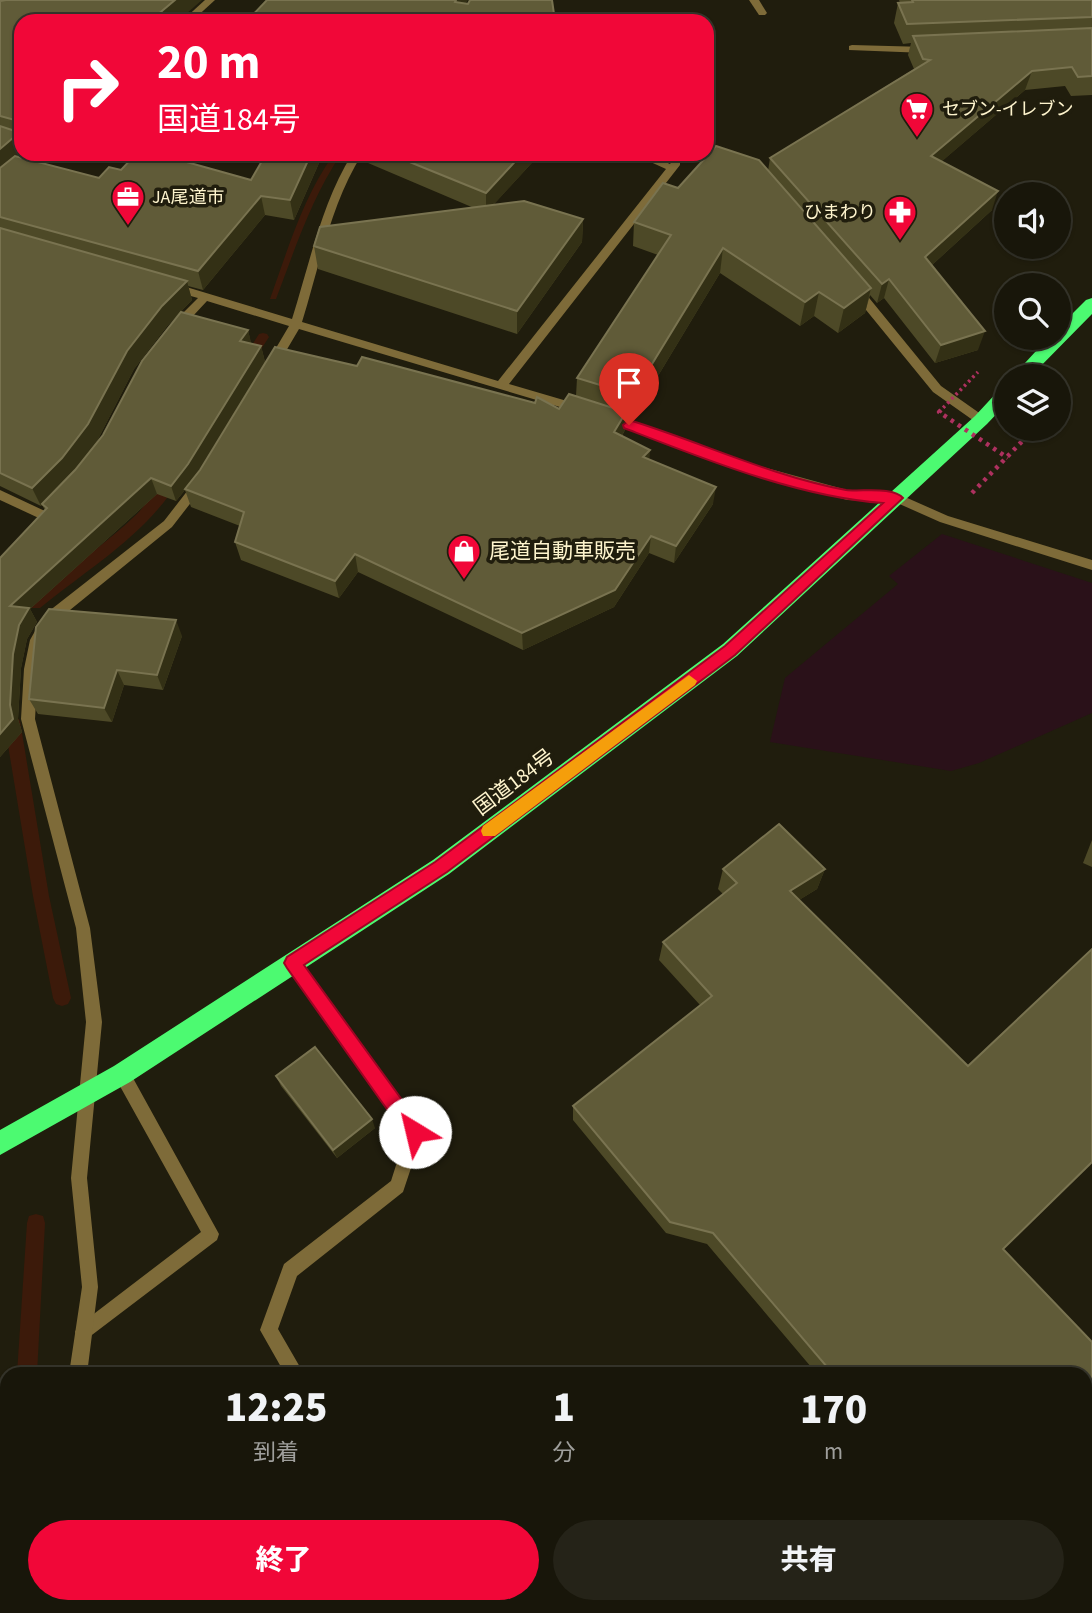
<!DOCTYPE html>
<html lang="ja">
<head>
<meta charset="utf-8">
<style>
	body { margin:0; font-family:"Source Sans 3","Noto Sans JP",sans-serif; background:#252318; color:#f1f3f6; height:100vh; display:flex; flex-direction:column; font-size:26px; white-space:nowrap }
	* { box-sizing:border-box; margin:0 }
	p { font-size:23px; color:#9f9f9c }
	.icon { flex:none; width:38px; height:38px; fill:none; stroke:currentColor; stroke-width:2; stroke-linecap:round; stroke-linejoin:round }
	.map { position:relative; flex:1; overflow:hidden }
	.details { position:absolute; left:0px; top:1367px; width:1092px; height:247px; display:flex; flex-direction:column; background:#18160a; border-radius:21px 21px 0 0; box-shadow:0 2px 5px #0004,0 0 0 2px #36352b }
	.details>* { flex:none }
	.top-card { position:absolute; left:14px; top:14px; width:700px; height:147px; border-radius:21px; box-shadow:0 2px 5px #0004,0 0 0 2px #36352b; background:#f10738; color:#fff; overflow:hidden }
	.fabs { position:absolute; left:994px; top:182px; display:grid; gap:14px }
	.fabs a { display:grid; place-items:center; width:77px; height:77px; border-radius:50%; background:#18160a; box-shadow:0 2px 5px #0004,0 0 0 2px #36352b; font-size:35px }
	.pin { position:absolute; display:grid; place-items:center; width:60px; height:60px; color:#fff; margin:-72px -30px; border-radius:50% 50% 50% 0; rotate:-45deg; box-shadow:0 0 7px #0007 }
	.pin .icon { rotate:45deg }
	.me { position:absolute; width:77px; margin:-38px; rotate:324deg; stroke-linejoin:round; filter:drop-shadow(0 0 5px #0008) }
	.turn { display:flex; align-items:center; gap:24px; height:147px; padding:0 28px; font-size:32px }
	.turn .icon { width:91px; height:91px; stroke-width:2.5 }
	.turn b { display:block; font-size:49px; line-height:60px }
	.eta { display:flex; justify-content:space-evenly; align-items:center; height:119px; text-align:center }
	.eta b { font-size:42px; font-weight:800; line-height:49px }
	.button { display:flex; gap:14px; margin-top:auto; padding:14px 28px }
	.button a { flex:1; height:80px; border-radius:42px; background:#f10738; color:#fff; font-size:28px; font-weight:800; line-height:80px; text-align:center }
	.button a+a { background:#252318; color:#f1f3f6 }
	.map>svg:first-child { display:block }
	.green { fill:#2a1119 }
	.water { fill:#3c1a0a }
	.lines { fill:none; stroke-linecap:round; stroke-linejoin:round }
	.stream { fill:#3c1a0a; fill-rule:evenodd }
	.path { stroke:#ae315f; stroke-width:4.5; stroke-dasharray:3.5 5; stroke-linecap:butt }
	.lane { fill:#7e6b39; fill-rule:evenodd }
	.street { fill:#7e6b39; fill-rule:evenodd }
	.highway { fill:#4cfa71; fill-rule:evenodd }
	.path-bridge-far1 { stroke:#ae315f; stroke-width:3.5; stroke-dasharray:2.5 3.5; stroke-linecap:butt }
	.path-bridge { stroke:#ae315f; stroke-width:4.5; stroke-dasharray:3.5 5; stroke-linecap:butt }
	.wall { fill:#4d4927 }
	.shaded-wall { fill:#333015 }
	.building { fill:#605b38; stroke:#797350; stroke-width:2 }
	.route { fill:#f10738; stroke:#9d0524; stroke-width:2 }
	.slow { fill:#f59e0b }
	.labels { text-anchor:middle; stroke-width:7; stroke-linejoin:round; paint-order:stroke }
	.far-poi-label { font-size:18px; fill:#fef4cd; stroke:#201d0d; text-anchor:start }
	.poi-label { font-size:21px; fill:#fef4cd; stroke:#201d0d; text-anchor:start }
	.street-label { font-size:21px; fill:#fef4cd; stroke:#201d0d }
</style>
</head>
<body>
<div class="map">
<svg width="1092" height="1613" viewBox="0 0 1092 1613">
	<rect width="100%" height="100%" fill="#201d0d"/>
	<polygon class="green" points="942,534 1092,583 1092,713 979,763 951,771 770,742 785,678 898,584 889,576"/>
	<path class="water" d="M 334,154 L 341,154 C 311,199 295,249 276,299 L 270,299 C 288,249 303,197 334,154 Z"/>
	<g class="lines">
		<g class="stream">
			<polygon points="263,333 267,334 269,337 251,365 243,365 241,362 259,334"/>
			<path d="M 173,474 L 180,479 C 147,534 89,568 40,608 L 30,608 L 28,604 L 30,600 C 65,571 104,546 137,514 C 147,504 162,478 173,474 Z"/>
			<polygon points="12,715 17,717 20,721 49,896 71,998 68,1004 62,1006 56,1004 53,998 33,896 4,721 7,717"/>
			<polygon points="36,1214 43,1216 45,1223 37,1374 17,1374 27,1223 29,1216"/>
			<polygon points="7,1484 7,1535 0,1538 0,1487"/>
		</g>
		<polyline class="path" points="972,493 1034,429"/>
		<g class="lane">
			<polygon points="0,490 47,512 49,515 43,520 0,500"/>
			<polygon points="122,1066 128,1069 219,1234 217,1240 84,1341 78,1338 75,1332 78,1326 201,1232 116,1079 114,1074 116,1069"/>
		</g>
		<g class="street">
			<polygon points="205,0 215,0 192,21 182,21"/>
			<polygon points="749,0 759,0 767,13 765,15 759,15"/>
			<polygon points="852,45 926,47 931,50 926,53 849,50 849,46"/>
			<polygon points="32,154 43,154 0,191 0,183"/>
			<path d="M 352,154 L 362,154 C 330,206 320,264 302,322 L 498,381 L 666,169 L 633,154 L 647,154 L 670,164 L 672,161 L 680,161 L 680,165 L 509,384 L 584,406 L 584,412 L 580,413 L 299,329 L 276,368 L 268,368 L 266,365 L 289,326 L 207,301 L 179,331 L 171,331 L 171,325 L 198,298 L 169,290 L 168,287 L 173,283 L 292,319 C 310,262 321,205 352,154 Z"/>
			<polygon points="857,287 861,288 941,386 985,417 985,423 977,423 933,392 853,294 852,291"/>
			<polygon points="609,414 659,430 719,455 847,490 896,493 948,516 1092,560 1092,570 940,522 895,502 847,500 712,461 651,436 605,421 605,415"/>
			<polygon points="199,480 205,484 203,487 172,527 54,623 42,641 38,669 35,719 90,928 102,1022 87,1178 98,1287 87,1374 69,1374 82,1287 71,1178 86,1022 76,928 21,719 24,669 30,640 44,615 164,521 195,481"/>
			<polygon points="293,956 298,958 423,1132 403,1192 297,1276 278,1329 304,1374 285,1374 260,1330 284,1264 391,1181 406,1134 288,968 286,963 288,958"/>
			<polygon points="25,1606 44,1606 43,1613 25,1613"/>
			<polygon points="427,1606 447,1606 449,1613 429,1613"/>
		</g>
		<g class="highway">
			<polygon points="1092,298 1092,314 1031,376 1013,376 1048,338 1059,338 1059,327 1086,300"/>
			<polygon points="1006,387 1006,404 987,424 737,656 449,874 130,1082 0,1155 0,1130 114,1066 433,860 723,644 975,416 1000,389"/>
		</g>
		<polyline class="path-bridge-far1" points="939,412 978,372"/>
		<polyline class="path-bridge" points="941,410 939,412 1008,458"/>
	</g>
	<g class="wall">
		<polygon points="0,0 21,157 99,178 121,170 251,180 266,154 323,154 294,220 265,215 203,290 188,286 192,300 168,325 134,369 96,443 73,472 248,330 251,344 261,346 265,362 194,477 357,366 559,409 576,396 577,378 658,255 633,246 634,222 678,188 768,171 770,158 914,69 908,55 911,43 903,44 894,23 898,3 900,3 899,0 1092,0 1092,95 1071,96 1065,86 1025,90 942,161 992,210 932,265 978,350 935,363 884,298 877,303 870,295 865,313 838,333 814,316 800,326 720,273 632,419 626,417 625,430 622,436 649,460 713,504 674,563 649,553 614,607 523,650 358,572 339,598 241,560 235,542 240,526 191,507 185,490 176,501 157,494 30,609 37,622 27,639 21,668 18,719 22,732 0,757 0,558 45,510 42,505 41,506 0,486"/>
		<polygon points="360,154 540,154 493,205 583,219 582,242 517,334 318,269 314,246 474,208 361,160"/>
		<polygon points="182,636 163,690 124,685 112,722 38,714 29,699"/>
		<polygon points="1092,840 1092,867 1083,863"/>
		<polygon points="723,869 825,869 817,889 799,900 1003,1249 1085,1374 817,1374 707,1244 666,1233 573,1120 573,1106 700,1005 659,960 663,942 723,894 718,889"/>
		<polygon points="276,1076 375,1128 337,1158 281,1086"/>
		<polygon points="648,1606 834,1606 839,1613 653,1613"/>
	</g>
	<g class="shaded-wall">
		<polygon points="175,0 202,0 178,21 150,21"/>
		<polygon points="456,0 468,0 456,21 455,2"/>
		<polygon points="1032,71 1025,90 926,175 931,156"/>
		<polygon points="21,131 21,154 25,154 8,169 0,180 0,149"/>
		<polygon points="311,154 323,154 294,220 290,200"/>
		<polygon points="522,154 540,154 486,213 486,193"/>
		<polygon points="998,191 992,210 920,276 925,257"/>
		<polygon points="261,196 265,215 203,290 198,271"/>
		<polygon points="583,219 582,242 517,334 517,311"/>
		<polygon points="723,248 720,273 632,419 633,395"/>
		<polygon points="889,279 884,298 877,303 882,284"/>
		<polygon points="187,281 192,300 168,325 134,369 96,443 70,476 41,506 32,488 127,351 162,306"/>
		<polygon points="871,288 865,313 838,333 844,308"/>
		<polygon points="819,292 814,316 800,326 805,302"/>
		<polygon points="248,330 252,346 240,341"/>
		<polygon points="985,331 978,350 935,363 941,345"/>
		<polygon points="261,346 265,362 193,480 176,501 171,486"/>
		<polygon points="626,412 625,430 613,450 614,432"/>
		<polygon points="650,450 649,468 643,457"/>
		<polygon points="151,478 157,494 30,609 37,622 27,639 21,668 18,719 22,732 0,757 0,734 10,705 13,654 10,606"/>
		<polygon points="716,487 713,504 674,563 676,546"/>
		<polygon points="651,536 649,553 614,607 523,650 522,633"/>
		<polygon points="355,554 358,572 339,598 335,581"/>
		<polygon points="176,620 182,636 163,690 157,675"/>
		<polygon points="117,670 124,685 112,722 104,708"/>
		<polygon points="825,869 817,889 783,910 790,891"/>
		<polygon points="372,1119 375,1128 337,1158 333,1150"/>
	</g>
	<g class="building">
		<polygon points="6,0 175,0 150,21 21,21 21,131 0,149 0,126 15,131 15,120 0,116 0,1"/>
		<polygon points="267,0 456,0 455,2 468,4 470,0 552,0 555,21 247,21"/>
		<polygon points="912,0 1092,0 1092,17 907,24 898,3 913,2"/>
		<polygon points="1092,28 1092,76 1078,77 1072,67 1032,71 931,156 998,191 925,257 985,331 941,345 889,279 882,284 770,158 930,60 923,59 913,36"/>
		<polygon points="716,146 759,160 871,288 844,308 819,292 805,302 723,248 633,395 577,378 671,235 634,222 663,183 678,188"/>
		<polygon points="136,154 158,154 251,180 266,154 311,154 290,200 261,196 198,271 0,217 0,168 15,156 99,178 109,167 121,170"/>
		<polygon points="390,154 522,154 486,193"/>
		<polygon points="524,201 583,219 517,311 314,246 320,227"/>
		<polygon points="0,228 187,281 162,306 127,351 88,424 62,458 32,488 0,473"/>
		<polygon points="181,312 248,330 240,341 261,346 188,464 171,486 151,478 10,606 29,608 19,625 13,654 10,705 13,719 0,734 0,558 47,508 42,504 75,470 103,435 142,361"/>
		<polygon points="275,347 357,366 362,357 535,403 537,397 559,409 569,394 626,412 614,432 650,450 643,457 716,487 676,546 651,536 615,590 522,633 355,554 335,581 235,542 244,512 185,489 200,470"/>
		<polygon points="49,609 176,620 157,675 117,670 104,708 29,699 36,627"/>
		<polygon points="779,824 825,869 790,891 968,1066 1092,949 1092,1162 1003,1249 1092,1342 1092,1476 1085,1484 1085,1374 833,1374 713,1233 670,1222 573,1106 712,996 663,942 737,883 723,869"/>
		<polygon points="315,1047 372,1119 333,1150 276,1076"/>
		<polygon points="651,1606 834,1606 839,1613 656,1613"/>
	</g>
	<path class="route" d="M 629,420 C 701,442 771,476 846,490 C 861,492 893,486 903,498 L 735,655 L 447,872 L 304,965 L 421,1126 L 424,1132 L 421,1139 L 415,1141 L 408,1139 L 287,968 L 284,963 L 287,957 L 435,862 L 725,646 L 883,503 C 798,497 704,459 624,428 L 623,425 Z"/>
	<polygon class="slow" points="689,675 697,681 695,685 495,836 483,836 481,831 483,826"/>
	<defs>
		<symbol id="supermarket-pin" viewBox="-11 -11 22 30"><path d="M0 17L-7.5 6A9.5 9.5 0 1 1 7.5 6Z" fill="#f10738" stroke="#201d0d"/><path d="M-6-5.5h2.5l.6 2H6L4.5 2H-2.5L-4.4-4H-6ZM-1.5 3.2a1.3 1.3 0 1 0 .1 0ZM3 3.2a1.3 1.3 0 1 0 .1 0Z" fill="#fff"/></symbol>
		<symbol id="office-pin" viewBox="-11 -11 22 30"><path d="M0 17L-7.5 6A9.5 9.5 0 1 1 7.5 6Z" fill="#f10738" stroke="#201d0d"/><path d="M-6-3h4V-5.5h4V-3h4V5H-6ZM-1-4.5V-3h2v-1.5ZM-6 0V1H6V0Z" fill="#fff"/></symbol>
		<symbol id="pharmacy-pin" viewBox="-11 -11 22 30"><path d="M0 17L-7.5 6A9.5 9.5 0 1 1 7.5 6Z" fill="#f10738" stroke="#201d0d"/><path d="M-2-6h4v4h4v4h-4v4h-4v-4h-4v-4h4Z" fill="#fff"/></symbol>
		<symbol id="shop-pin" viewBox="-11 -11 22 30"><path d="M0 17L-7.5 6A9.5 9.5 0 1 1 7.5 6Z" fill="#f10738" stroke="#201d0d"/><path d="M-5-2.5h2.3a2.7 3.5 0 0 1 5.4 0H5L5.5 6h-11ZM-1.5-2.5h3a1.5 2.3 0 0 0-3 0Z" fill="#fff"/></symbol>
	</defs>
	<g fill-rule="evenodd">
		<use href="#supermarket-pin" x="898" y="90" width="38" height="52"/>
		<use href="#office-pin" x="109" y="178" width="38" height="52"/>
		<use href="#pharmacy-pin" x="881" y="193" width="38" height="52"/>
		<use href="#shop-pin" x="445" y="532" width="38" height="52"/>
	</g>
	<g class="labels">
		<g class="far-poi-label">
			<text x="942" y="115">セブン-イレブン</text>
			<text x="152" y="203">JA尾道市</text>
			<text x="876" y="218" text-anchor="end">ひまわり</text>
		</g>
		<g class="poi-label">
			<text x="489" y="558">尾道自動車販売</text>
		</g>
		<g class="street-label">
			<text transform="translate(514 782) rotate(-37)" y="7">国道184号</text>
		</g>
	</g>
</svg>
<div class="fabs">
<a><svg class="icon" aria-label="sound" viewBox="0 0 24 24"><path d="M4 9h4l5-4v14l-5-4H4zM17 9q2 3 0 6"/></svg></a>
<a><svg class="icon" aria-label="search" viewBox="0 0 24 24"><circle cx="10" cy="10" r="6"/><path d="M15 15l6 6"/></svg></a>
<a><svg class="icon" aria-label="layers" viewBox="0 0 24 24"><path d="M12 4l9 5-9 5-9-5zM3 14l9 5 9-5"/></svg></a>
</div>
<div class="pin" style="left:629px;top:425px;background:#d93025"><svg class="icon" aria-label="arrive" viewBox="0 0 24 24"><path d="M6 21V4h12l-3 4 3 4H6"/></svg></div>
<svg class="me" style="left:415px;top:1132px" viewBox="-20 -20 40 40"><circle r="19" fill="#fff"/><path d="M0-13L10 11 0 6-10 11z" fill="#f10738"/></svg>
<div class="top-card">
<div class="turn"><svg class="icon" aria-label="right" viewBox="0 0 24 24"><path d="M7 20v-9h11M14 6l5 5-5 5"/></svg><div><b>20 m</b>国道184号</div></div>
</div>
<section class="details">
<div class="eta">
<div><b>12:25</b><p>到着</p></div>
<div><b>1</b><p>分</p></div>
<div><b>170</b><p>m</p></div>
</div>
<div class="button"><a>終了</a><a>共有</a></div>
</section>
</div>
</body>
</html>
